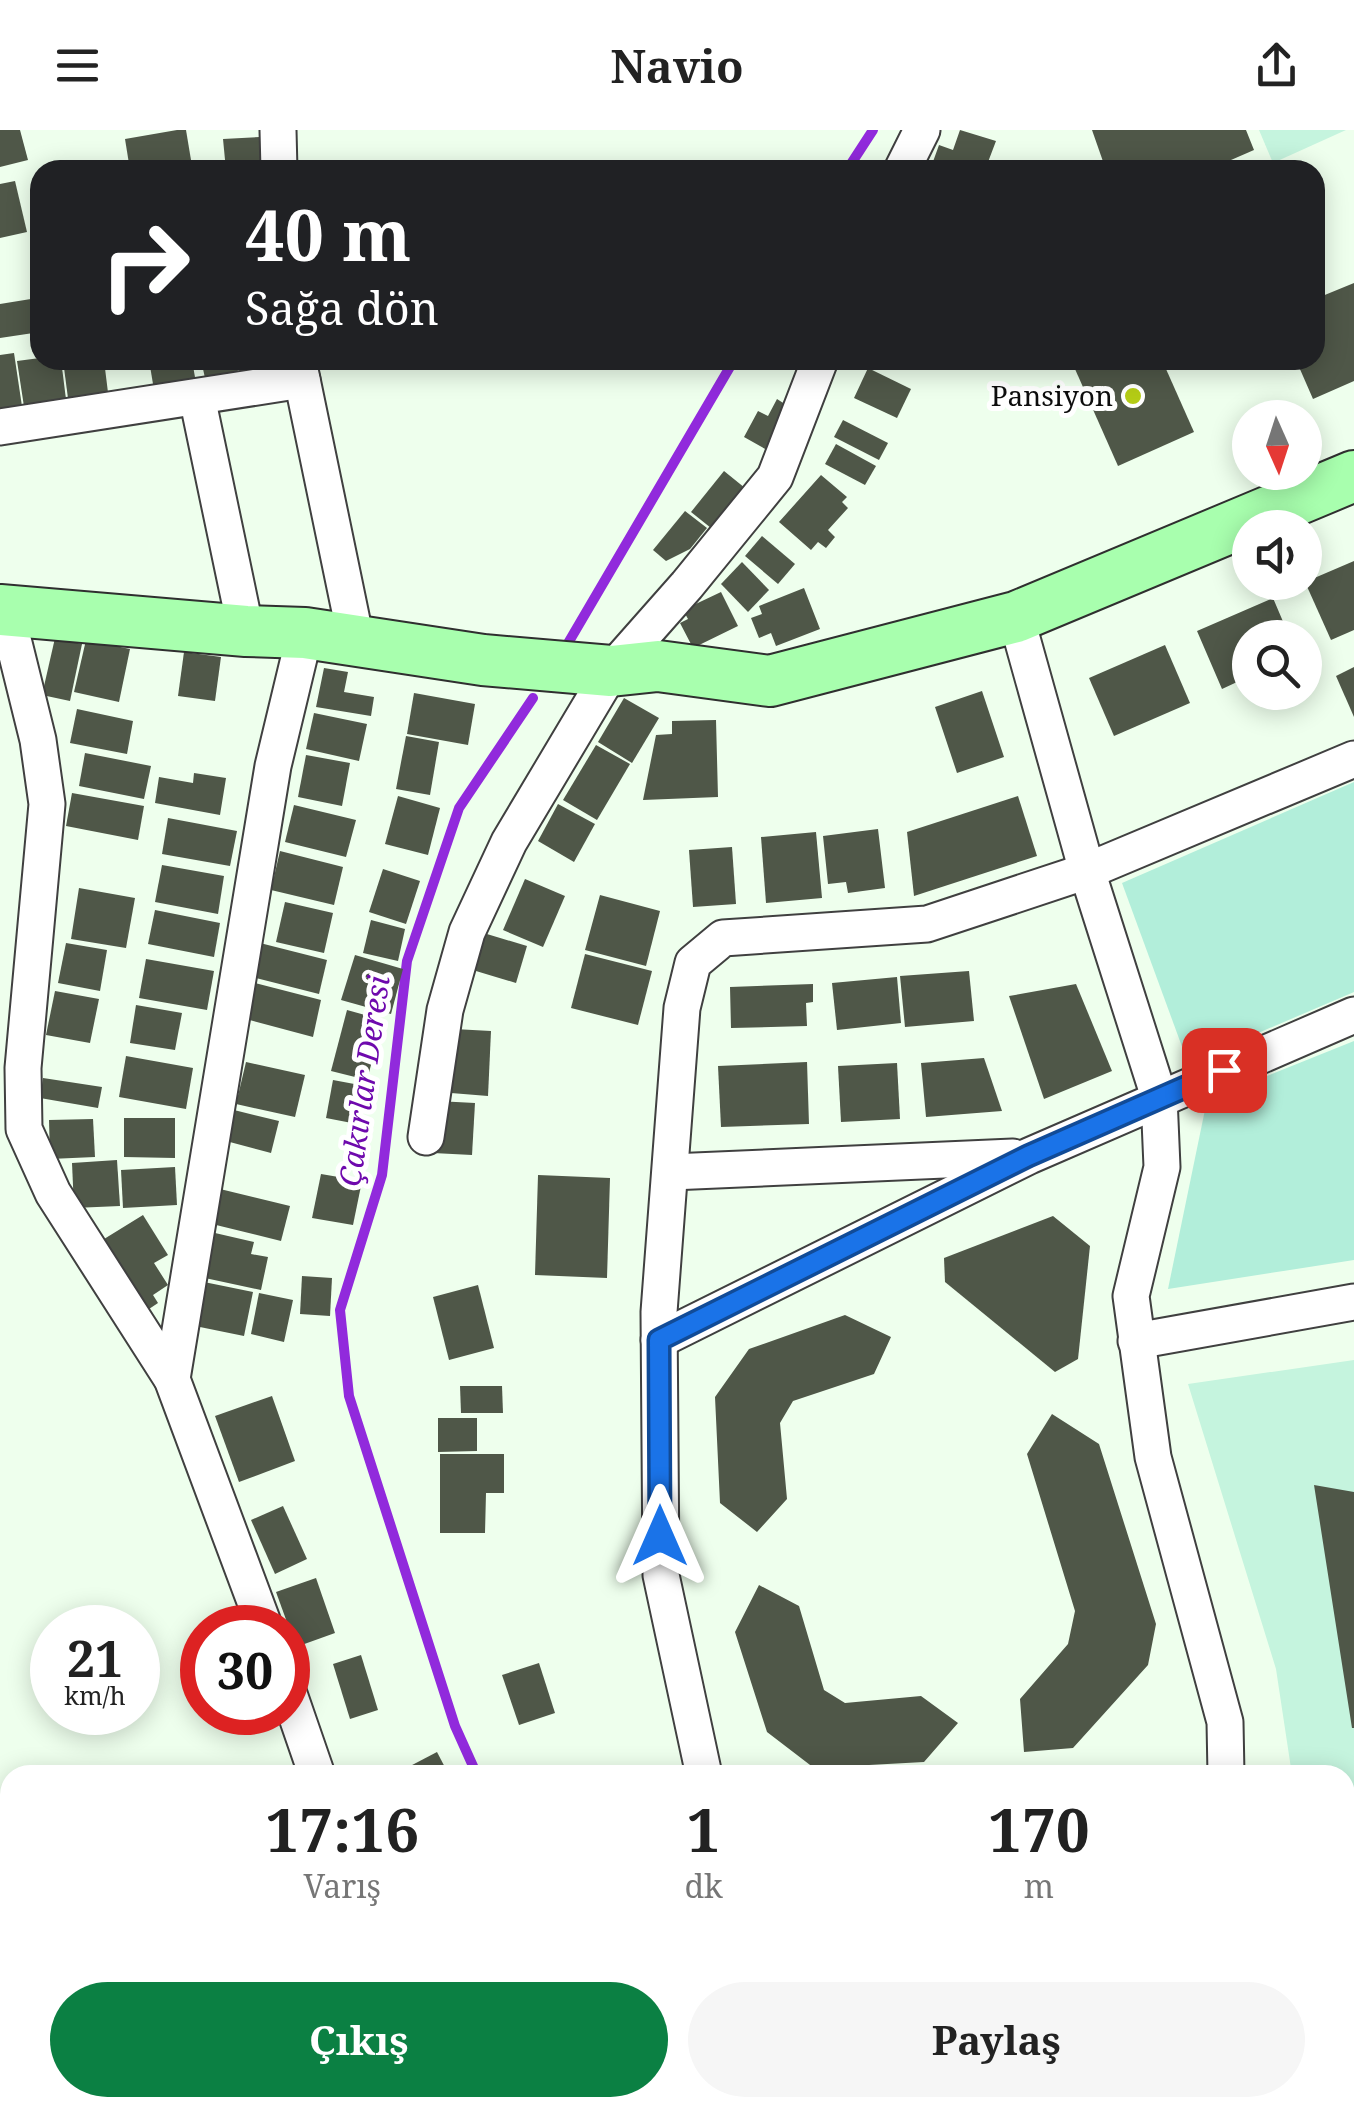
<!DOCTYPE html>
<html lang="tr">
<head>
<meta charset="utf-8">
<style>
	body { margin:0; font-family:"Noto Serif",serif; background:#f6f6f6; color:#222; height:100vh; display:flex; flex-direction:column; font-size:38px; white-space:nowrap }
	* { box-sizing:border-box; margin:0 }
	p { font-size:32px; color:#767676 }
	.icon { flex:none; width:55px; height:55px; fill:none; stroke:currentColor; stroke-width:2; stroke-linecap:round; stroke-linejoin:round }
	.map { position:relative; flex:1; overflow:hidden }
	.drawer { position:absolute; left:0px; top:1635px; width:1355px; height:352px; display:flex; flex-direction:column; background:#fff; border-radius:30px 30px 0 0; box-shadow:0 5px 25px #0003 }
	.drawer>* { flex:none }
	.top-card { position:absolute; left:30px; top:30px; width:1295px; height:210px; border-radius:30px; box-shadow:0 5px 25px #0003; background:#202124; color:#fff; overflow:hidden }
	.needle { width:65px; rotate:177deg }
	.controls { position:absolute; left:1232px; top:270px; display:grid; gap:20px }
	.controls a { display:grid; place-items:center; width:90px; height:90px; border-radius:50%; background:#fff; box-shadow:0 5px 25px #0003; font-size:50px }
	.speed { position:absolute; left:30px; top:1475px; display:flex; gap:20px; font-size:50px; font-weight:700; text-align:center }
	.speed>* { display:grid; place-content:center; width:130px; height:130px; border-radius:50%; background:#fff; box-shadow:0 5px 25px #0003; line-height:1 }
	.speed small { font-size:25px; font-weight:400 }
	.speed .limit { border:15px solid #d22; background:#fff; color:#111 }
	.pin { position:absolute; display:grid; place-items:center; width:85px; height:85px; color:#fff; margin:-42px; border-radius:20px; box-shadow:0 5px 15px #0006 }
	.me { position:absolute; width:110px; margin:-55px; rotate:0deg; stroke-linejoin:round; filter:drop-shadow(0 0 8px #0008) }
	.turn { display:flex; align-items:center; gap:35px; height:210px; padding:0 50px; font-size:45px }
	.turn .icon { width:130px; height:130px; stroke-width:2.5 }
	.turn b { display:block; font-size:70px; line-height:85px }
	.eta { display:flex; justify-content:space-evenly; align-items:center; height:170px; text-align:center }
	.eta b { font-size:60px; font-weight:700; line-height:70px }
	.action { display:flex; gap:20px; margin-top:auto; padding:20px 50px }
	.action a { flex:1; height:115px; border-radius:60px; background:#0b8043; color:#fff; font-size:40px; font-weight:700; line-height:115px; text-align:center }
	.action a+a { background:#f6f6f6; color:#222 }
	header { display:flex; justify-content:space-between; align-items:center; height:130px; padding:0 50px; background:#fff; font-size:45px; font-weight:700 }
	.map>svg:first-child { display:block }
	.green { fill:#b2eeda }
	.pitch { fill:#c5f4de }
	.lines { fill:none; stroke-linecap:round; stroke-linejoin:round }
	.stream { stroke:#912adc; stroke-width:10 }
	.building { fill:#4f5748 }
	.street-casing { stroke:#404040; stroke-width:39 }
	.secondary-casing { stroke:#2f2f2f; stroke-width:54 }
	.street { stroke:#fff; stroke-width:35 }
	.secondary { stroke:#a8ffae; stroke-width:50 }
	.route-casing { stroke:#114b97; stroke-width:25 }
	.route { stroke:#1a73e8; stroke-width:18 }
	.poi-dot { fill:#b4cc16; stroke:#fff; stroke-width:4 }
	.labels { text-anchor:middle; stroke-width:10; stroke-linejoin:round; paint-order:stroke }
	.poi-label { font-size:28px; fill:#0d0d0d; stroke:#fff; text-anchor:end }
	.water-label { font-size:30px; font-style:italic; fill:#6e09ad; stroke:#fff }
</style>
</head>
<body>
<header><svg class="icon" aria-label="menu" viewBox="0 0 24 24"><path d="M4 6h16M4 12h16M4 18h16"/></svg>Navio<svg class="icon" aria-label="share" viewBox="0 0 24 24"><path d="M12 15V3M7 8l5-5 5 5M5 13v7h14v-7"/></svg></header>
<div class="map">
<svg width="1354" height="1986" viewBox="0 0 1354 1986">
	<rect width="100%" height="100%" fill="#eeffed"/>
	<g class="green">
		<polygon points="1354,652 1354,862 1188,933 1122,753"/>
		<polygon points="1354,911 1354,1130 1168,1159 1207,970"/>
	</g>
	<g class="pitch">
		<polygon points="1259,0 1346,0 1273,33"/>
		<polygon points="1354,1230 1354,1749 1345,1741 1345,1645 1292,1645 1276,1539 1188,1254"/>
	</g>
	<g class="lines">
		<g class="stream">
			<polyline points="847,40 873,0"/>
			<polyline points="564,520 734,230"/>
			<polyline points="477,1645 455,1596 349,1266 340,1180 382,1045 407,831 459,678 533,568"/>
			<polyline points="589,1978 590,1986"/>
		</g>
	</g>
	<g class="building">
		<polygon points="0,0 20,0 28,30 0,37"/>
		<polygon points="177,0 186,0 192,36 130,40 125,9"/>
		<polygon points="960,0 996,11 985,40 930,40 939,15 953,20"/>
		<polygon points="1092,0 1246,0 1254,20 1208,40 1106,40"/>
		<polygon points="260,7 263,40 226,40 223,9"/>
		<polygon points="15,51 27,102 0,108 0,54"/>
		<polygon points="1354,153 1354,251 1313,269 1296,230 1315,230 1315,169"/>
		<polygon points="37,168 40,202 0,208 0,174"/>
		<polygon points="14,223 23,283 0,287 0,225"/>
		<polygon points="40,228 61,230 67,277 25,283 17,231"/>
		<polygon points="63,230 104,230 109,271 69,276"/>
		<polygon points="149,230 192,230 196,253 154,260"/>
		<polygon points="201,230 236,230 238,242 205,248"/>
		<polygon points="242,230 286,230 287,236 245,243"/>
		<polygon points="1071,230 1162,230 1194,302 1118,336"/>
		<polygon points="868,238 911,259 897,288 854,268"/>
		<polygon points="777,269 791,278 767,320 744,307 758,281 768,286"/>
		<polygon points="843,290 888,313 879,330 834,307"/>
		<polygon points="836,314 876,336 865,355 825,334"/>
		<polygon points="724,341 745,358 711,398 691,382"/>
		<polygon points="821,345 847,367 842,372 848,378 828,400 835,407 826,418 818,412 811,420 779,392"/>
		<polygon points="685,381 707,398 690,419 666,431 653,420"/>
		<polygon points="762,406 795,434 778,454 745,426"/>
		<polygon points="1354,431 1354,500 1331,510 1305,452"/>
		<polygon points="742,432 769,460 748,482 721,454"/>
		<polygon points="804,458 820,499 776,516 771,503 759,508 751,488 762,484 759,476"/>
		<polygon points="721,462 738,496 693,518 680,493 688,489 683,480"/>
		<polygon points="1273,468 1290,508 1250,508 1250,546 1222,559 1197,501"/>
		<polygon points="55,508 82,514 70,571 42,565"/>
		<polygon points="86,510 130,519 119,572 74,562"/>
		<polygon points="1165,515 1190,573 1114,606 1089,548"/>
		<polygon points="184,522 221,527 215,571 178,566"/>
		<polygon points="1354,537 1354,587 1336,546"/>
		<polygon points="324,538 348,542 344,562 374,567 371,586 316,577"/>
		<polygon points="982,561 1004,627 957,643 935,577"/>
		<polygon points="414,563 475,574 468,615 407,604"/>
		<polygon points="624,568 659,588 632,633 598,612"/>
		<polygon points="77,579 133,591 127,624 70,613"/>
		<polygon points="314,583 367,594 359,631 306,619"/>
		<polygon points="716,590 718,667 643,670 656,605 672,604 672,591"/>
		<polygon points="406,606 439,612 430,665 396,659"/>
		<polygon points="596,615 630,634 597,690 563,670"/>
		<polygon points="85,623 151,636 144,669 79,656"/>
		<polygon points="306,625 350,633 342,676 298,667"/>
		<polygon points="194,643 226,648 220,685 155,673 159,647 193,653"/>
		<polygon points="72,663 144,676 138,710 66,696"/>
		<polygon points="398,666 440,678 428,725 385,714"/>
		<polygon points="1018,666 1037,726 914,766 907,702"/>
		<polygon points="558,674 595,694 574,732 538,711"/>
		<polygon points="294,675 356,690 346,727 285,712"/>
		<polygon points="168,688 237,701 230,736 162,724"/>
		<polygon points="878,699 885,758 848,763 846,752 828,754 823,706"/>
		<polygon points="816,702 822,768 766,773 761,707"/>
		<polygon points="732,717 736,774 693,777 689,720"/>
		<polygon points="280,721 343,737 334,775 271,760"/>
		<polygon points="162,735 224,746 218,784 155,772"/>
		<polygon points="383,739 420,751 406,794 369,782"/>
		<polygon points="525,749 565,766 543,817 503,800"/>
		<polygon points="79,758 135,768 126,818 71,809"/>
		<polygon points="600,765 660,781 646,836 585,820"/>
		<polygon points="285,772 333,783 324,823 276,812"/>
		<polygon points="155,780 220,793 214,827 148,814"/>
		<polygon points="371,790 405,799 398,831 363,823"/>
		<polygon points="477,801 527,816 516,853 466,838"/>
		<polygon points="66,813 107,820 100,861 58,853"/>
		<polygon points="260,813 327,830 319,864 252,847"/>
		<polygon points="585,824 652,841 638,895 571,878"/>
		<polygon points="355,825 403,839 391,884 341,870"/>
		<polygon points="146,829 214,841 207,880 139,868"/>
		<polygon points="969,841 974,891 905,897 900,846"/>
		<polygon points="897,847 901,893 837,900 832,853"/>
		<polygon points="255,853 321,870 313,907 246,889"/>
		<polygon points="813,854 813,872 806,873 807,896 731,898 730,857"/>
		<polygon points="1076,854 1112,941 1044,969 1009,866"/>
		<polygon points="55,861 99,869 90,913 46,905"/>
		<polygon points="136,875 182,883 175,920 130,913"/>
		<polygon points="347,880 383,890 367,950 331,941"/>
		<polygon points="454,899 491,901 488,966 451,963"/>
		<polygon points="126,926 193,938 186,979 119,967"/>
		<polygon points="984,928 1002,981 926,987 921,933"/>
		<polygon points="246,932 305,945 295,987 236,974"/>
		<polygon points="807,932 809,994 721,997 718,936"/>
		<polygon points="897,933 900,989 841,992 838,936"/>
		<polygon points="43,948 102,957 98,978 40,968"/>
		<polygon points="333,950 365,956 357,994 326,988"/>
		<polygon points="437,971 475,973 472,1025 433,1023"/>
		<polygon points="234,980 279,991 271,1023 226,1011"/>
		<polygon points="124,988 175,988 175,1028 124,1027"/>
		<polygon points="93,989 95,1027 50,1029 49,990"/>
		<polygon points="117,1030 120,1076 74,1078 72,1033"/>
		<polygon points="175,1037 177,1075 123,1078 121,1040"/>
		<polygon points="321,1044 362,1051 353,1095 312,1088"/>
		<polygon points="538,1045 610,1048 607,1148 535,1145"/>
		<polygon points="220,1059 290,1076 281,1111 212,1094"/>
		<polygon points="143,1085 168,1125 154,1133 168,1155 153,1165 158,1173 140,1185 96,1114"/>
		<polygon points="1053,1086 1090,1116 1078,1229 1055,1242 945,1152 944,1128"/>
		<polygon points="215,1103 254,1112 251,1124 268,1127 261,1160 205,1148"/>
		<polygon points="302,1146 332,1148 330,1186 300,1184"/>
		<polygon points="204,1152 253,1162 244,1206 195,1196"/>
		<polygon points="478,1155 494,1218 449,1230 433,1167"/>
		<polygon points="259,1163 293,1170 284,1212 251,1204"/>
		<polygon points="845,1185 891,1207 874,1244 793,1271 780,1293 787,1369 757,1402 720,1373 715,1267 749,1219"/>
		<polygon points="460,1256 502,1256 503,1283 461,1283"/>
		<polygon points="272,1266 295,1331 239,1352 215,1286"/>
		<polygon points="1052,1284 1099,1314 1156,1494 1148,1535 1073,1618 1024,1622 1020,1569 1068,1514 1075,1481 1027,1324"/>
		<polygon points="438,1288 477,1288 477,1321 438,1322"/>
		<polygon points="440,1324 504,1324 504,1363 486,1363 485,1403 440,1403"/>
		<polygon points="1314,1355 1354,1362 1354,1598 1352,1598"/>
		<polygon points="283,1376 307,1429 275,1444 251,1390"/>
		<polygon points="316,1448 335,1503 296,1517 276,1462"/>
		<polygon points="759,1455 799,1476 824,1560 845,1573 921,1566 958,1593 924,1632 814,1638 767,1602 735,1502"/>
		<polygon points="361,1525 378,1580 350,1589 333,1534"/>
		<polygon points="539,1533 555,1583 519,1595 502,1545"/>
		<polygon points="437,1622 449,1645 393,1645"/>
		<polygon points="476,1978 516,1978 518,1986 478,1986"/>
	</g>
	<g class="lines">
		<defs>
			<g id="street">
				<polyline points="278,0 279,40"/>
				<polyline points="902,40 922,0"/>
				<polyline points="298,230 356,510"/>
				<polyline points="197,267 246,501"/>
				<polyline points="0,297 302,250"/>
				<polyline points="6,481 38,610 47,674 23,938 24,999 53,1063 172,1249 265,1498"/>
				<polyline points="1016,487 1087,741 1159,967 1162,1037 1131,1166 1153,1327 1225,1592 1226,1645"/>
				<polyline points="426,1007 445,880 467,802 509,712 611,541 687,455 775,347 820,230"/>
				<polyline points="671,1042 1013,1027"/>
				<polyline points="659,1210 1029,1026 1354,885"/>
				<polyline points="1136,1211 1354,1172"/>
				<polyline points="172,1249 273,636 305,503"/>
				<polyline points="288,1561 317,1645"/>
				<polyline points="704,1645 661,1445 659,1182 682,878 693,833 723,808 927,794 1087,741 1354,629"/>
				<polyline points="1345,1851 1354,1859"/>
				<polyline points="412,1978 414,1986"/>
				<polyline points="770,1978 773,1986"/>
			</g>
			<polyline id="secondary" points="0,480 246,501 305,503 483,530 611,541 658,536 770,551 1016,487 1354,346"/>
		</defs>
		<use href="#street" class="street-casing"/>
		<use href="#secondary" class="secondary-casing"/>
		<use href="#street" class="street"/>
		<use href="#secondary" class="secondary"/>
	</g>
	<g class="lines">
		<defs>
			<polyline id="route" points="660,1406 659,1210 1028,1026 1224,940"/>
		</defs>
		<use href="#route" class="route-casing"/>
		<use href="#route" class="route"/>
	</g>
	<circle class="poi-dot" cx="1133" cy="266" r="10"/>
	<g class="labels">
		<g class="poi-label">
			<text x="1113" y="276">Pansiyon</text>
		</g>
		<g class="water-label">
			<text transform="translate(365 951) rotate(-82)" y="10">Çakırlar Deresi</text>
		</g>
	</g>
</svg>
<div class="controls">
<a><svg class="needle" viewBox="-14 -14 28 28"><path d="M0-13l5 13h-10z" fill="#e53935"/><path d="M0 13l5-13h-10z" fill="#767676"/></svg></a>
<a><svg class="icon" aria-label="sound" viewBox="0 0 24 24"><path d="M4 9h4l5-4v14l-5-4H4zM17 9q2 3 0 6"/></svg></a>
<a><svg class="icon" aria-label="search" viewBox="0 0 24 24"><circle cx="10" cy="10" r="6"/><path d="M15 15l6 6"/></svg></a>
</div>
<div class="speed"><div>21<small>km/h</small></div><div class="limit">30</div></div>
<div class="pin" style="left:1224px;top:940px;background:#d93025"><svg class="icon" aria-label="arrive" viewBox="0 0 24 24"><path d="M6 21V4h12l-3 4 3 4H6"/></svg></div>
<svg class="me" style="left:660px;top:1406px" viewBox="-20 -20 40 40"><path d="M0-17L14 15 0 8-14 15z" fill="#1a73e8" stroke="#fff" stroke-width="4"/></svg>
<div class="top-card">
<div class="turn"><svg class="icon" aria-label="right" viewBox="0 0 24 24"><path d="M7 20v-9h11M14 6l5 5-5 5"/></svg><div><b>40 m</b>Sağa dön</div></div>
</div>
<section class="drawer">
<div class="eta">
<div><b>17:16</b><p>Varış</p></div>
<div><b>1</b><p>dk</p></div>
<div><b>170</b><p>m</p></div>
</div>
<div class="action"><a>Çıkış</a><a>Paylaş</a></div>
</section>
</div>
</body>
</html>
